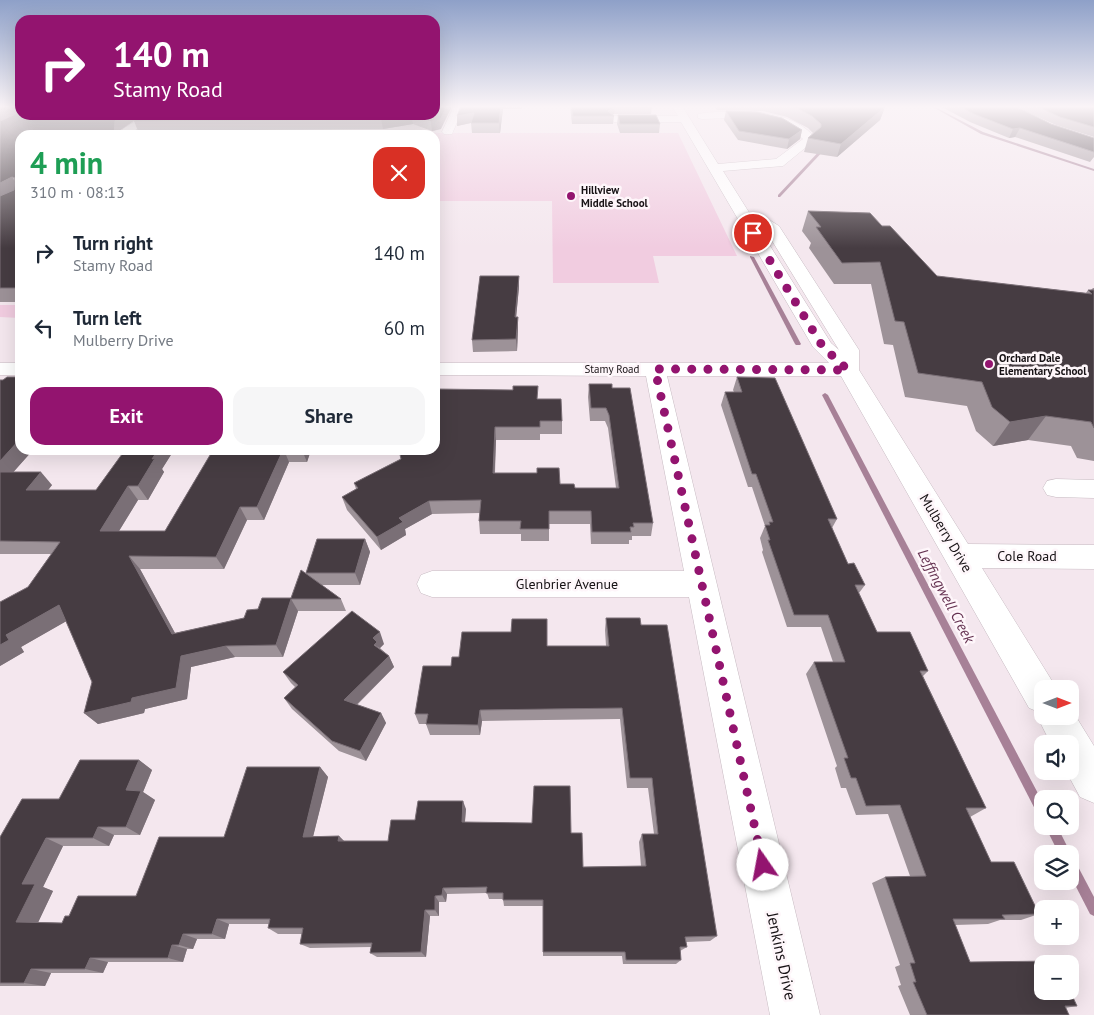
<!DOCTYPE html>
<html lang="en">
<head>
<meta charset="utf-8">
<style>
	body { margin:0; font-family:"PT Sans",sans-serif; background:#f6f6f7; color:#1f2937; height:100vh; display:flex; flex-direction:column; font-size:19px; white-space:nowrap }
	* { box-sizing:border-box; margin:0 }
	p { font-size:16px; color:#747a83 }
	.icon { flex:none; width:28px; height:28px; fill:none; stroke:currentColor; stroke-width:2; stroke-linecap:round; stroke-linejoin:round }
	.map { position:relative; flex:1; overflow:hidden }
	.sheet { position:absolute; left:15px; top:130px; width:425px; height:325px; display:flex; flex-direction:column; background:#fff; border-radius:15px; box-shadow:0 5px 20px #0002 }
	.sheet>* { flex:none }
	.banner { position:absolute; left:15px; top:15px; width:425px; height:105px; border-radius:15px; box-shadow:0 5px 20px #0002; background:#93146f; color:#fff; overflow:hidden }
	.needle { width:32px; rotate:90deg }
	.controls { position:absolute; left:1034px; top:680px; display:grid; gap:10px }
	.controls a { display:grid; place-items:center; width:45px; height:45px; border-radius:10px; background:#fff; box-shadow:0 5px 20px #0002; font-size:25px }
	.pin { position:absolute; display:grid; place-items:center; width:42px; height:42px; color:#fff; margin:-21px; border:2px solid #fff; border-radius:50%; box-shadow:0 1px 5px #0007 }
	.me { position:absolute; width:55px; margin:-28px; rotate:348deg; stroke-linejoin:round; filter:drop-shadow(0 0 4px #0008) }
	.turn { display:flex; align-items:center; gap:18px; height:105px; padding:0 15px; font-size:22px }
	.turn .icon { width:65px; height:65px; stroke-width:2.5 }
	.turn b { display:block; font-size:35px; line-height:42px }
	.round { display:grid; place-items:center; flex:none; width:52px; height:52px; border-radius:15px; background:#f6f6f7 }
	.head { display:flex; align-items:center; justify-content:space-between; height:85px; padding:0 15px }
	h1 { font-size:30px; font-weight:700; line-height:38px; color:#1e9e55 }
	.primary-button { display:flex; gap:10px; margin-top:auto; padding:10px 15px }
	.primary-button a { flex:1; height:58px; border-radius:15px; background:#93146f; color:#fff; font-size:20px; font-weight:700; line-height:58px; text-align:center }
	.primary-button a+a { background:#f6f6f7; color:#1f2937 }
	ul { padding:0; list-style:none }
	li { display:flex; align-items:center; gap:15px; height:75px; padding:0 15px }
	li div { flex:1 }
	li b { display:block; font-size:19px }
	li em { font-style:normal }
	.map>svg:first-child { display:block }
	.green { fill:#f1cce0 }
	.lines { fill:none; stroke-linecap:round; stroke-linejoin:round }
	.stream { fill:#a78197; fill-rule:evenodd }
	.minor-casing { stroke:#c7bbc2; stroke-width:1 }
	.minor { fill:#fff; fill-rule:evenodd }
	.wall { fill:#9d9298 }
	.shaded-wall { fill:#7a6f76 }
	.building { fill:#463c42; stroke:#7a6f76 }
	.route { stroke:#93146f; stroke-width:9; stroke-dasharray:0 16.2 }
	.poi-dot { fill:#93146f; stroke:#fef6fa; stroke-width:2 }
	.labels { text-anchor:middle; stroke-width:5; stroke-linejoin:round; paint-order:stroke }
	.far-poi-label { font-size:11px; font-weight:bold; fill:#171215; stroke:#fef6fa; text-anchor:start }
	.far-street-label { font-size:11px; fill:#171215; stroke:#fef6fa }
	.street-label { font-size:14px; fill:#171215; stroke:#fef6fa }
	.water-label { font-size:15px; font-style:italic; fill:#653251; stroke:#fef6fa }
	.near-street-label { font-size:16px; fill:#171215; stroke:#fef6fa }
</style>
</head>
<body>
<div class="map">
<svg width="1094" height="1015" viewBox="0 0 1094 1015">
	<rect width="100%" height="100%" fill="#f4e7ee"/>
	<g class="green">
		<polygon points="186,133 678,133 737,256 653,256 659,283 553,283 552,201 435,201 435,135 184,135"/>
		<polygon points="0,305 20,305 20,318 0,317"/>
	</g>
	<g class="lines">
		<g class="stream">
			<polygon points="931,106 933,106 983,132 1094,169 1094,171 981,134"/>
			<polygon points="824,146 827,147 780,197 778,197 778,195"/>
			<polygon points="750,256 754,257 801,344 800,345 796,345 795,344 750,257"/>
			<polygon points="825,393 828,395 1042,801 1042,816 1038,815 822,395"/>
			<polygon points="1045,826 1057,826 1071,854 1070,856 1070,854 1059,854"/>
			<polygon points="1070,857 1074,859 1094,897 1094,916 1090,914 1070,875"/>
		</g>
		<defs>
			<g id="minor">
				<polygon points="454,106 464,106 452,134 444,134 442,132"/>
				<path d="M 672,106 L 682,106 L 718,164 L 776,159 L 803,139 C 774,113 738,118 702,119 L 698,118 L 698,114 C 707,112 717,112 726,112 C 757,111 795,112 816,139 L 783,166 L 723,171 L 831,343 L 839,350 L 763,226 L 771,221 L 779,226 L 859,350 L 859,370 L 968,544 L 1094,545 L 1094,569 L 982,568 L 1057,689 L 1042,689 L 1042,716 L 1070,716 L 1070,707 L 1094,746 L 1094,803 L 1080,797 L 1066,771 L 1070,771 L 1070,744 L 1051,744 L 1037,716 L 1039,712 L 1029,708 L 841,376 L 667,376 L 820,1015 L 770,1015 L 689,597 L 432,597 L 421,593 L 417,584 L 421,575 L 432,571 L 684,571 L 646,376 L 435,375 L 435,363 L 829,363 L 813,347 L 681,122 L 614,122 L 609,119 L 614,116 L 678,116 Z"/>
				<polygon points="145,115 158,115 131,133 123,133 123,129"/>
				<rect x="0" y="363" width="20" height="12"/>
				<polygon points="1056,479 1094,480 1094,498 1056,497 1047,495 1043,488 1047,481"/>
			</g>
		</defs>
		<use href="#minor" class="minor-casing"/>
		<use href="#minor" class="minor"/>
	</g>
	<g class="wall">
		<polygon points="0,106 20,106 20,115 142,115 119,131 119,135 20,135 20,302 0,302"/>
		<polygon points="461,106 522,106 522,109 503,109 500,133 472,133 471,123 457,126 457,116"/>
		<polygon points="570,106 652,106 652,107 651,114 614,114 612,115 614,116 613,124 572,124"/>
		<polygon points="713,106 883,106 885,107 880,120 837,157 804,152 808,138 813,133 808,128 787,117 763,111 717,110"/>
		<polygon points="940,106 1094,106 1094,137 1056,125 1029,113 1051,124 1094,138 1094,157 1090,162 1015,137 1009,138 970,122"/>
		<polygon points="726,111 802,130 800,139 787,149 738,140 724,120"/>
		<polygon points="142,115 435,115 441,129 432,131 413,124 383,129 138,131 134,121"/>
		<polygon points="618,115 660,124 659,133 620,133 617,124"/>
		<polygon points="808,211 882,226 937,276 1086,293 1088,290 1091,290 1093,288 1094,288 1094,461 1077,458 1071,446 1028,440 993,446 976,431 967,406 905,397 893,345 884,344 871,284 834,284 809,248 811,243 802,231"/>
		<polygon points="519,287 516,317 518,329 517,351 473,352 472,340"/>
		<polygon points="737,377 837,519 832,528 848,564 865,585 859,593 877,632 928,671 923,676 986,808 970,817 991,862 1039,914 1021,920 1000,920 988,924 955,925 970,962 1077,1006 1065,1008 1069,1015 910,1015 898,986 901,985 895,967 900,965 872,883 885,877 910,876 888,814 856,815 846,788 841,788 835,768 837,766 806,674 814,662 833,662 821,627 787,627 762,552 763,550 760,538 765,526 752,487 748,487 721,405 725,392 734,392 733,390"/>
		<polygon points="0,380 3,380 20,450 33,450 13,472 52,485 48,490 96,490 125,450 174,450 162,469 164,472 148,500 138,500 119,531 165,531 213,450 311,450 307,462 289,462 264,520 247,520 224,569 140,569 175,633 244,618 258,609 291,598 306,573 365,539 370,552 360,585 322,585 341,599 346,611 298,611 283,657 235,657 191,667 187,699 145,709 144,713 98,724 84,713 92,682 66,621 21,647 24,652 0,666 28,587 51,554 0,554"/>
		<polygon points="589,384 612,388 653,523 651,536 632,536 632,540 629,540 629,544 591,544 590,524 549,524 549,541 521,541 521,534 480,534 479,521 480,513 432,514 405,529 406,535 381,550 347,510 342,497 356,489 354,483 401,459 538,399 562,421 562,434 540,434 540,440 496,440 495,473 560,484 575,488 616,488 608,428 605,421 590,421 588,397"/>
		<polygon points="606,618 641,625 717,936 710,941 686,942 687,947 680,951 681,960 676,964 623,964 622,956 543,956 543,906 504,906 503,899 489,899 487,893 447,894 446,902 439,902 439,916 430,916 426,957 377,957 370,953 371,947 310,948 300,944 302,934 278,934 268,928 269,924 229,924 225,939 197,939 193,949 187,949 183,962 108,962 103,973 51,973 45,986 0,986 0,837 59,799 139,760 152,770 143,792 155,800 140,835 114,835 109,846 63,846 43,887 53,891 38,922 62,923 69,916 136,896 224,837 320,767 328,777 313,836 339,836 344,841 388,841 415,820 466,809 465,822 571,833 583,867 641,866 639,842 642,834 654,834 648,788 627,788 620,719 482,721 480,735 430,735 426,724 419,724 415,714 451,666 459,657 547,646 606,646 605,630"/>
		<polygon points="384,644 380,648 389,656 394,667 357,705 381,713 386,723 366,761 339,751 292,709 284,698 295,687 291,683 283,672"/>
	</g>
	<g class="shaded-wall">
		<polygon points="12,106 16,106 20,113 0,123 0,111"/>
		<polygon points="447,106 452,106 441,129 432,131 431,121"/>
		<polygon points="501,106 503,106 503,109 500,133 499,123"/>
		<polygon points="615,107 614,114 611,116 608,111"/>
		<polygon points="885,107 880,120 837,157 841,144"/>
		<polygon points="474,113 475,122 457,126 457,116"/>
		<polygon points="124,115 142,115 119,131 119,135 114,135 115,121"/>
		<polygon points="407,115 411,115 413,124 383,129 381,119"/>
		<polygon points="1020,128 1015,137 1009,138 1013,129"/>
		<polygon points="802,130 800,139 787,149 789,139"/>
		<polygon points="12,177 19,188 0,198 0,183"/>
		<polygon points="519,276 519,287 515,329 515,317"/>
		<polygon points="518,317 518,329 517,351 516,339"/>
		<polygon points="1046,416 1028,440 993,446 1010,422"/>
		<polygon points="495,427 496,440 494,486 493,473"/>
		<polygon points="20,439 20,450 33,450 2,485 0,483 0,461"/>
		<polygon points="158,450 174,450 162,469 164,472 148,500 138,486 152,459"/>
		<polygon points="283,450 284,450 289,462 264,520 257,507"/>
		<polygon points="302,450 311,450 307,462"/>
		<polygon points="41,472 52,485 38,503 26,490"/>
		<polygon points="128,486 138,500 111,544 100,531"/>
		<polygon points="429,501 432,514 405,529 406,535 381,550 377,537 399,518"/>
		<polygon points="240,507 247,520 224,569 216,557"/>
		<polygon points="365,539 370,552 360,585 355,573"/>
		<polygon points="129,556 140,569 182,646 172,634"/>
		<polygon points="291,599 298,611 283,657 276,645"/>
		<polygon points="59,605 72,618 21,647 24,652 0,666 0,645 6,635"/>
		<polygon points="380,632 384,644 380,648 374,645 373,638"/>
		<polygon points="226,646 235,657 191,667 187,699 145,709 144,713 98,724 84,713 132,698 181,656"/>
		<polygon points="389,656 394,667 350,711 344,700"/>
		<polygon points="480,710 482,721 480,735 478,725"/>
		<polygon points="381,713 386,723 366,761 360,751"/>
		<polygon points="139,760 152,770 143,792 155,800 140,835 126,827 126,790"/>
		<polygon points="320,767 328,777 311,845 303,837"/>
		<polygon points="463,801 466,809 464,830 462,822"/>
		<polygon points="98,827 114,835 109,846 93,838"/>
		<polygon points="339,836 347,844 338,841"/>
		<polygon points="46,838 63,846 43,887 53,891 36,927 16,922 22,884"/>
		<polygon points="443,888 447,894 446,902 442,895"/>
		<polygon points="435,896 439,902 439,916 435,910"/>
		<polygon points="425,910 430,916 426,957 421,952"/>
		<polygon points="217,919 229,924 225,939 212,934"/>
		<polygon points="183,934 197,939 193,949 179,945"/>
		<polygon points="172,945 187,949 183,962 168,958"/>
		<polygon points="90,958 108,962 103,973 85,969"/>
		<polygon points="31,969 51,973 45,986 24,983"/>
	</g>
	<g class="building">
		<polygon points="0,106 12,106 0,111"/>
		<polygon points="435,106 447,106 440,120 431,121 413,115 435,115"/>
		<polygon points="461,106 501,106 499,123 471,123 474,113 457,116"/>
		<polygon points="571,106 652,106 652,107 615,107 608,111 614,116 573,116"/>
		<polygon points="793,106 883,106 885,107 841,144 808,138 821,127 821,124 812,116"/>
		<polygon points="959,106 1015,106 1051,124 1094,138 1094,152 1020,128 1013,129 974,114"/>
		<polygon points="1036,106 1094,106 1094,127 1060,117"/>
		<polygon points="726,111 757,112 782,118 802,130 789,139 739,131"/>
		<polygon points="20,112 20,115 124,115 115,121 114,135 20,135 20,288 0,288 0,196 14,190 15,178 12,177 0,183 0,121"/>
		<polygon points="142,115 407,115 381,119 134,121"/>
		<polygon points="618,115 656,115 660,124 620,124"/>
		<polygon points="808,211 870,213 882,226 890,226 937,276 1092,294 1088,290 1094,290 1094,428 1091,422 1046,416 1010,422 992,407 982,382 918,373 904,322 895,321 880,262 842,263 816,227 821,227"/>
		<polygon points="480,276 519,276 515,317 518,317 516,339 472,340"/>
		<polygon points="7,377 20,377 20,439 0,461 0,380 3,380"/>
		<polygon points="737,377 775,378 837,519 828,519 848,564 854,563 865,585 855,585 877,632 910,632 928,671 920,671 986,808 966,808 991,862 1014,862 1039,914 1002,915 1005,919 953,919 970,962 1056,961 1057,964 1042,964 1042,991 1070,991 1077,1006 1065,1006 1069,1015 927,1015 913,982 916,982 910,963 915,963 885,877 926,876 900,805 866,806 856,778 851,778 844,758 848,758 814,662 845,662 828,615 794,615 768,540 770,540 765,525 770,525 769,522 773,522 756,474 752,474 725,392 742,392"/>
		<polygon points="589,384 612,384 612,388 630,388 653,523 633,523 634,527 630,527 631,532 592,532 591,511 549,511 549,529 520,529 521,521 479,521 481,500 429,501 399,518 403,522 377,537 342,497 358,488 354,483 401,459 399,450 435,450 435,389 513,390 513,386 538,386 537,399 561,399 562,421 540,421 540,427 495,427 493,473 537,473 537,468 559,468 560,484 574,484 575,488 619,488 609,415 606,408 591,408"/>
		<polygon points="125,450 158,450 152,459 155,458 138,486 128,486 100,531 165,531 213,450 283,450 257,507 240,507 216,557 129,556 172,634 244,618 247,610 258,609 262,598 291,598 301,570 341,599 291,599 276,645 226,646 181,656 176,688 132,698 131,702 84,713 92,682 59,605 6,635 9,640 0,645 0,602 28,587 60,542 0,541 0,472 41,472 26,490 96,490"/>
		<polygon points="317,539 365,539 355,573 306,573"/>
		<polygon points="352,611 380,632 373,638 377,642 374,645 389,656 344,700 381,713 360,751 332,741 284,698 298,685 283,672"/>
		<polygon points="606,618 640,618 641,625 667,625 717,936 685,937 687,947 680,947 681,960 626,960 625,952 543,952 543,900 503,900 503,893 486,893 487,887 443,888 442,895 435,896 435,910 425,910 421,952 370,953 372,943 300,944 303,928 268,928 270,919 217,919 212,934 183,934 179,945 172,945 168,958 90,958 85,969 31,969 24,983 0,983 0,837 22,799 59,799 80,760 139,760 126,790 141,791 126,827 98,827 93,838 46,838 22,884 35,884 16,922 62,923 65,916 69,916 78,896 136,896 159,837 224,837 247,767 320,767 303,837 339,836 338,841 388,841 391,820 415,820 418,801 463,801 462,822 532,823 534,786 570,786 571,833 582,833 583,867 646,866 642,834 658,834 652,778 630,778 622,708 480,710 478,725 426,724 428,714 415,714 423,666 451,666 452,657 459,657 462,632 511,632 512,619 547,619 547,646 609,646"/>
	</g>
	<linearGradient id="sky" x2="0" y2="1"><stop stop-color="#8ea0c8"/><stop offset="0.43" stop-color="#faf4f7"/><stop offset="1" stop-color="#faf4f7" stop-opacity="0"/></linearGradient>
	<rect width="1094" height="248" fill="url(#sky)"/>
	<g class="lines">
		<polyline class="route" points="753,233 823,347 848,370 655,369 763,865"/>
	</g>
	<g class="poi-dot">
		<circle cx="571" cy="196" r="5"/>
		<circle cx="989" cy="364" r="5"/>
	</g>
	<g class="labels">
		<g class="far-poi-label">
			<text x="581" y="194">Hillview<tspan x="581" dy="13">Middle School</tspan></text>
			<text x="999" y="362">Orchard Dale<tspan x="999" dy="13">Elementary School</tspan></text>
		</g>
		<g class="far-street-label">
			<text x="612" y="373">Stamy Road</text>
		</g>
		<g class="street-label">
			<text transform="translate(946 533) rotate(59)" y="5">Mulberry Drive</text>
			<text x="1027" y="561">Cole Road</text>
			<text x="567" y="589">Glenbrier Avenue</text>
		</g>
		<g class="water-label">
			<text transform="translate(946 596) rotate(62)" y="5">Leffingwell Creek</text>
		</g>
		<g class="near-street-label">
			<text transform="translate(782 956) rotate(78)" y="6">Jenkins Drive</text>
		</g>
	</g>
</svg>
<div class="controls">
<a><svg class="needle" viewBox="-14 -14 28 28"><path d="M0-13l5 13h-10z" fill="#e53935"/><path d="M0 13l5-13h-10z" fill="#747a83"/></svg></a>
<a><svg class="icon" aria-label="sound" viewBox="0 0 24 24"><path d="M4 9h4l5-4v14l-5-4H4zM17 9q2 3 0 6"/></svg></a>
<a><svg class="icon" aria-label="search" viewBox="0 0 24 24"><circle cx="10" cy="10" r="6"/><path d="M15 15l6 6"/></svg></a>
<a><svg class="icon" aria-label="layers" viewBox="0 0 24 24"><path d="M12 4l9 5-9 5-9-5zM3 14l9 5 9-5"/></svg></a>
<a>+</a>
<a>−</a>
</div>
<div class="pin" style="left:753px;top:233px;background:#d93025"><svg class="icon" aria-label="arrive" viewBox="0 0 24 24"><path d="M6 21V4h12l-3 4 3 4H6"/></svg></div>
<svg class="me" style="left:763px;top:865px" viewBox="-20 -20 40 40"><circle r="19" fill="#fff"/><path d="M0-13L10 11 0 6-10 11z" fill="#93146f"/></svg>
<div class="banner">
<div class="turn"><svg class="icon" aria-label="right" viewBox="0 0 24 24"><path d="M7 20v-9h11M14 6l5 5-5 5"/></svg><div><b>140 m</b>Stamy Road</div></div>
</div>
<section class="sheet">
<div class="head"><div><h1>4 min</h1><p>310 m · 08:13</p></div><a class="round" style="background:#d93025;color:#fff"><svg class="icon" aria-label="close" viewBox="0 0 24 24"><path d="M6 6l12 12M18 6L6 18"/></svg></a></div>
<ul>
<li><svg class="icon" aria-label="right" viewBox="0 0 24 24"><path d="M7 20v-9h11M14 6l5 5-5 5"/></svg><div><b>Turn right</b><p>Stamy Road</p></div><em>140 m</em></li>
<li><svg class="icon" aria-label="left" viewBox="0 0 24 24"><path d="M17 20v-9H6M10 6l-5 5 5 5"/></svg><div><b>Turn left</b><p>Mulberry Drive</p></div><em>60 m</em></li>
</ul>
<div class="primary-button"><a>Exit</a><a>Share</a></div>
</section>
</div>
</body>
</html>
